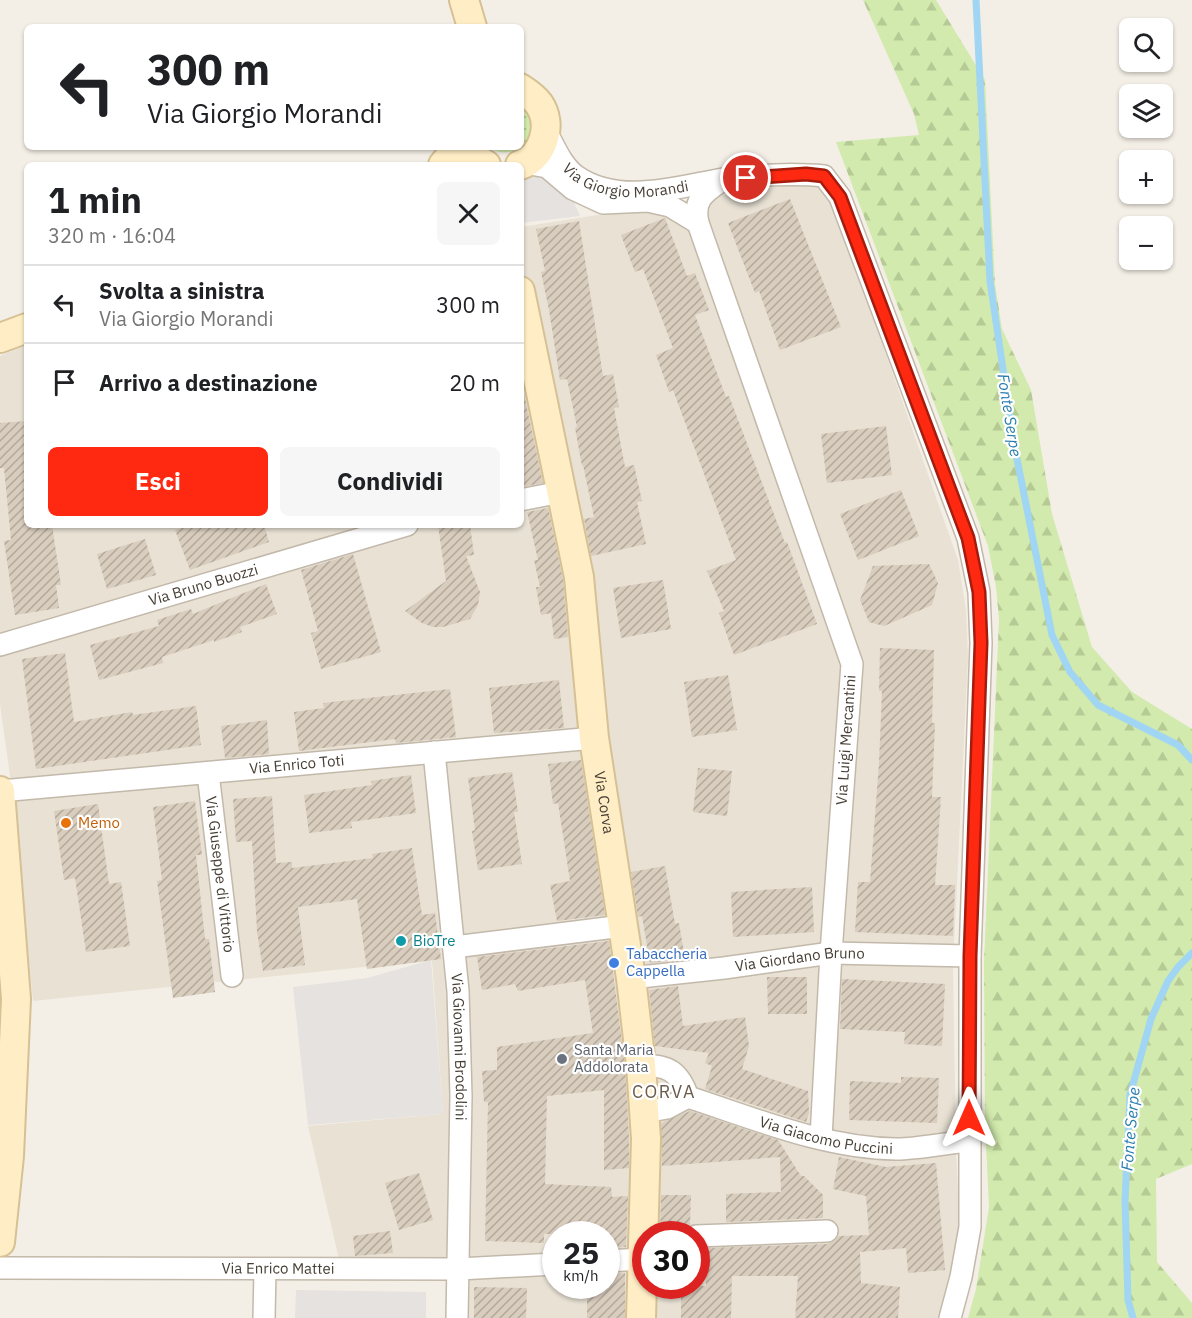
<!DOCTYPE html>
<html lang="it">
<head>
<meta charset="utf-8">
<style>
	body { margin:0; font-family:"IBM Plex Sans",sans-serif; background:#f6f6f6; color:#202124; height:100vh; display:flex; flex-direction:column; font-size:22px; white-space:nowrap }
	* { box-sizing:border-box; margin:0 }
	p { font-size:20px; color:#757577 }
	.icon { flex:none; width:33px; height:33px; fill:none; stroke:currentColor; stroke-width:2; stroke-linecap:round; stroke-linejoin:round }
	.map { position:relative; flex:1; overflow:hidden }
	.drawer { position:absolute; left:24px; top:162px; width:500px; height:366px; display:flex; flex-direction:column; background:#fff; border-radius:9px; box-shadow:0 2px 4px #0004 }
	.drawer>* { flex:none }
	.guide { position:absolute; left:24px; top:24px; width:500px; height:126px; border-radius:9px; box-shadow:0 2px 4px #0004; background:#fff; color:#202124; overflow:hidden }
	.controls { position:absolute; left:1119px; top:18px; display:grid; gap:12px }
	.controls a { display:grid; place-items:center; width:54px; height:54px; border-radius:9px; background:#fff; box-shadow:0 2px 4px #0004; font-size:30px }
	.speed { position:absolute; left:542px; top:1221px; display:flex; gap:12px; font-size:30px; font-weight:700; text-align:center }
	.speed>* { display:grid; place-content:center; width:78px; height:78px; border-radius:50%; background:#fff; box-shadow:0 2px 4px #0004; line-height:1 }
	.speed small { font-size:15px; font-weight:400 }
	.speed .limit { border:9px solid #d22; background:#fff; color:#111 }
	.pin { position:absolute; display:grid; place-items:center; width:51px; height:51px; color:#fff; margin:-26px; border:3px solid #fff; border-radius:50%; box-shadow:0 2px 6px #0007 }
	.me { position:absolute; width:66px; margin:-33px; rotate:0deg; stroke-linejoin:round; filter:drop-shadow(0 0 4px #0008) }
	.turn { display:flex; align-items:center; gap:21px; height:126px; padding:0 24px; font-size:27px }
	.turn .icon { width:78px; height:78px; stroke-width:2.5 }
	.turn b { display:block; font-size:42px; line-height:51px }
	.round { display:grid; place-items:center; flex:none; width:63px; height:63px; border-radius:9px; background:#f6f6f6 }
	.overview { display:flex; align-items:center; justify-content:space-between; height:102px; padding:0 24px }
	h1 { font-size:36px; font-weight:700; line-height:45px }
	.button { display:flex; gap:12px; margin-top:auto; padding:12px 24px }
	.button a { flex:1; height:69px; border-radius:9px; background:#ff2912; color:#fff; font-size:24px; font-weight:700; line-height:69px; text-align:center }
	.button a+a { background:#f6f6f6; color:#202124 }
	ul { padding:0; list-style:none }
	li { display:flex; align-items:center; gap:18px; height:78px; padding:0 24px; border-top:2px solid #e0e0e0 }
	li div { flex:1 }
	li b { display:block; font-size:22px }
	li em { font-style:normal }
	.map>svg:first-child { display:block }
	.residential { fill:#e8e1d4; fill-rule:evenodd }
	.grass { fill:url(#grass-dots) }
	.forest { fill:url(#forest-firs) }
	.parking { fill:#e5e2df }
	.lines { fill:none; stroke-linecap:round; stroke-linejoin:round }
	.stream { stroke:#a0d5f3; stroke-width:7 }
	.building { fill:url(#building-hatch) }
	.street-casing { stroke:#c3b9ab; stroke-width:24 }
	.secondary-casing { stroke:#d6c194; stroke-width:32 }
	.street { stroke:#fff; stroke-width:21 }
	.secondary { stroke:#ffeec5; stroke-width:28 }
	.route-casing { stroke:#a61b0c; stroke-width:15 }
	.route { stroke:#ff2912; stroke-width:10 }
	.food-dot { fill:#e8710a; stroke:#fff; stroke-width:2 }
	.culture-dot { fill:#0f9aa8; stroke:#fff; stroke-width:2 }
	.shop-dot { fill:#3f7fe0; stroke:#fff; stroke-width:2 }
	.worship-dot { fill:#6b7280; stroke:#fff; stroke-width:2 }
	.labels { text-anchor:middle; stroke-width:4.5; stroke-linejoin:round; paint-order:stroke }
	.street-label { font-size:15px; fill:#473f35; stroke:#fff }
	.food-label { font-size:15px; fill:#c56008; stroke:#fff; text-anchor:start }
	.culture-label { font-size:15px; fill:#0d838f; stroke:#fff; text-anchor:start }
	.shop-label { font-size:15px; fill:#366cbe; stroke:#fff; text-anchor:start }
	.worship-label { font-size:15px; fill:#5b616d; stroke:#fff; text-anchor:start }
	.water-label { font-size:16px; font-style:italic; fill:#297daf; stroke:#fff }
	.quarter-label { font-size:18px; letter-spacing:1.5px; fill:#6a5c4c; stroke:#fff }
</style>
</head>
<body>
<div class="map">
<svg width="1192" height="1318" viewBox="0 0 1192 1318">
	<defs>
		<pattern id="grass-dots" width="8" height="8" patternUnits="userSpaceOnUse" patternTransform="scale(1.5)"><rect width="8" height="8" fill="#d2eaad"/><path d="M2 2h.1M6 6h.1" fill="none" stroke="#b6ca95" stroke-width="1.8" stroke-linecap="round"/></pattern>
		<pattern id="forest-firs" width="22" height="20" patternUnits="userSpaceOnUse" patternTransform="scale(1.5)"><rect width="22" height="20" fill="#d2eaad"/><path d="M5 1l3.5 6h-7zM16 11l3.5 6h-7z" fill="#b6ca95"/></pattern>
		<pattern id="building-hatch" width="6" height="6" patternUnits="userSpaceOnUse" patternTransform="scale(1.5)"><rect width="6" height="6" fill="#d9cdbe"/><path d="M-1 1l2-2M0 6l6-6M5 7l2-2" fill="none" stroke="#b2a89b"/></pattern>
	</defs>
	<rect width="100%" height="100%" fill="#f4efe6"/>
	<path class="residential" d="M 800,183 L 818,185 L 834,206 L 958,560 L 966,610 L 968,657 L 953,966 L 956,1152 L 960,1223 L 955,1267 L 941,1318 L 468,1318 L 470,1268 L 339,1259 L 308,1126 L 443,1114 L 432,960 L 33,1001 L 13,797 L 0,704 L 0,356 L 27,345 L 27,525 L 520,525 L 521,227 ZM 555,1234 L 606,1234 L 606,1286 L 555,1286 ZM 645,1234 L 696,1234 L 696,1286 L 645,1286 Z"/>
	<path class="grass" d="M 521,103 C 524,107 531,113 532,119 C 538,145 508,161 488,147 L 520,147 Z"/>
	<polygon class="forest" points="863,0 936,0 985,80 995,284 1002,329 1031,390 1052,514 1092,647 1132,692 1192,729 1192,1164 1156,1179 1157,1262 1192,1303 1192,1318 968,1318 976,1289 989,1207 985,1124 984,962 999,619 996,587 988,546 836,142 919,135 914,114"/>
	<g class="parking">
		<polygon points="535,169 570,194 580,216 521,223 520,174"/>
		<polygon points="431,960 443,1114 308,1125 293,987 367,978"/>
		<polygon points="296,1290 426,1292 426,1318 295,1318"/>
	</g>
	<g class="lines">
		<g class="stream">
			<polyline points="976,0 990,281 1014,444 1052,635 1070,672 1098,705 1178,745 1192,760"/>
			<polyline points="1133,1318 1128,1300 1125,1201 1130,1095 1151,1019 1168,981 1178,967 1192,953"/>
		</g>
	</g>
	<g class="building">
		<polygon points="790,199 841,327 780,350 759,291 755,293 728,223"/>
		<polygon points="665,218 687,276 695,273 709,310 695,315 726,397 729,396 785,543 787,542 817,624 734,655 719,613 724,611 707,571 736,560 673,390 669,392 656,355 673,348 643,269 635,272 621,235"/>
		<polygon points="579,221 603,376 613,374 619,407 614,408 625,467 634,465 642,501 637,502 646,544 591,556 584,519 594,517 583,465 582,466 575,428 577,427 567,379 560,380 549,310 541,272 545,271 536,229"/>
		<polygon points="524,394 543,483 521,487 520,395"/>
		<polygon points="27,421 27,525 52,525 61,585 56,585 59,608 15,615 4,541 11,540 4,468 0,468 0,423"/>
		<polygon points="886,426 892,475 827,483 821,434"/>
		<polygon points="901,490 919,536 858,560 840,514"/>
		<polygon points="548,508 563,579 568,637 554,639 551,613 541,615 536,587 540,587 534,560 538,560 527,512"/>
		<polygon points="193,525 264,525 269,542 190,570 175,530"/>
		<polygon points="438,525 470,525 474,555 466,556 480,592 478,605 470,619 443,627 433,627 422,623 405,611 446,581"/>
		<polygon points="145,539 156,575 107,589 97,554"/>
		<polygon points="353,554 381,652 321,669 311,633 318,631 301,570"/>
		<polygon points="929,564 938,583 932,605 884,626 869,622 860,600 873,566"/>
		<polygon points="663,580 671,629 621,638 613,588"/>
		<polygon points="266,584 277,614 240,627 242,632 214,642 214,640 162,657 163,663 99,680 90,645 159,626 157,620 191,609 193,614"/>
		<polygon points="880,648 934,650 932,723 935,723 932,797 941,797 935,885 955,885 953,936 855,932 858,882 870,882 879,763 882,691 879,691"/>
		<polygon points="65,653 74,722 132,712 133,715 196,706 201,745 36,769 22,659"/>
		<polygon points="728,675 737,730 692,737 684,682"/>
		<polygon points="559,680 564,728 494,733 489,688"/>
		<polygon points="450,689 456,737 396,743 395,739 299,751 294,712 324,708 323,703"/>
		<polygon points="267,720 269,754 225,758 221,726"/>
		<polygon points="581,760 605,915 557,921 550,885 570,881 558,803 553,804 548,764"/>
		<polygon points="698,768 732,771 727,816 693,812"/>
		<polygon points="512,772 518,812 514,812 522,864 478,870 472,831 475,830 468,778"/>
		<polygon points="411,775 416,813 351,822 352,828 309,833 304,795 372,785 371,781"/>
		<polygon points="272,796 276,863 292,862 292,868 373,858 372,854 412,848 422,915 435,913 441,959 367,969 357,899 298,907 305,965 263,971 257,931 252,841 236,842 233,799"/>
		<polygon points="195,801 202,855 196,855 205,939 209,939 215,992 173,998 157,881 162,880 153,807"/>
		<polygon points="98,804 109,884 121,882 130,946 86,952 75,878 64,880 54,811"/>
		<polygon points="665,866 675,924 679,923 685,959 650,963 642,916 638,917 631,872"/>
		<polygon points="812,887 814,932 733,937 731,892"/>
		<polygon points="609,941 625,1066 629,1139 629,1168 604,1170 604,1090 547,1096 545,1184 611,1187 612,1197 628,1196 626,1247 606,1248 606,1234 544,1234 544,1243 485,1241 488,1102 484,1102 482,1071 497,1070 497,1047 593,1033 585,980 518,991 515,984 482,990 477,957"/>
		<polygon points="767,977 807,977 807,1014 768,1014"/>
		<polygon points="842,979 945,984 942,1046 904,1044 905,1032 840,1029"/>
		<polygon points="678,986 683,1026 745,1017 749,1046 742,1069 808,1091 809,1113 806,1122 705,1089 712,1066 705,1063 709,1053 655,1046 649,990"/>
		<polygon points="901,1077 939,1078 937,1123 849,1120 850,1081 901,1083"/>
		<polygon points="690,1111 778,1140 801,1176 804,1176 823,1195 823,1218 726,1222 726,1194 781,1192 780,1157 662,1166 661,1123"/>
		<polygon points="839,1157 886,1167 936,1163 945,1270 908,1273 906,1248 860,1252 861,1283 900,1287 898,1318 795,1318 798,1276 732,1276 731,1318 681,1318 681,1286 706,1286 705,1248 827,1244 834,1241 839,1236 869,1235 866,1196 833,1189"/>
		<polygon points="419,1173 433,1220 399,1230 385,1183"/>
		<polygon points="661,1195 691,1195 690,1225 684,1233 660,1232"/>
		<polygon points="390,1231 393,1253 355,1256 353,1236"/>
		<polygon points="625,1273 625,1318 587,1318 587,1286 606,1286 606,1274"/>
		<polygon points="474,1287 527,1288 526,1318 474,1318"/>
	</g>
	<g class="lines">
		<defs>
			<g id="street">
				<path id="s1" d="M 546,131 C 554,146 562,166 576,176 C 619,206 677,187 723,179 C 753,175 795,173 824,176 L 840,197 L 968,538 L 979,592 L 981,643 L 970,956 L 970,1227 L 961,1277 L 950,1318"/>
				<polyline points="525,163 547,167 573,189 603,203 648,201 670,206 698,223"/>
				<path d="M 720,182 C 703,193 693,201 698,223 L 852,664 L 831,953 L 821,1138"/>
				<polyline points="520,500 561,492"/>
				<path id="s2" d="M 0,645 L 407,525"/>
				<path id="s3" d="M 434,752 L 458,991 L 461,1096 L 457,1318"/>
				<path id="s4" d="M 208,773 L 232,976"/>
				<path id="s5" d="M 0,791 L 594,738"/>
				<polyline points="454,947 623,926"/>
				<path id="s6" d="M 631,978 L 724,968 L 831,953 L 970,956"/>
				<path d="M 641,1065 C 668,1065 679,1071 688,1097"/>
				<path id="s7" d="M 688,1097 C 756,1119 824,1148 896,1149 C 920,1149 945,1143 969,1141"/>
				<polyline points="645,1112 667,1108 688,1097"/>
				<polyline points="696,1236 827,1231"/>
				<polyline points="606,1261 643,1259"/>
				<path id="s8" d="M 0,1268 L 459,1269 L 555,1264"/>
				<polyline points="264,1318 265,1270"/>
			</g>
			<g id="secondary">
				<polyline points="464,0 472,27"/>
				<polyline points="467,147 478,160 486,165"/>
				<polyline points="443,165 458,147"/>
				<path d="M 520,165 C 544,157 553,124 539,104 C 534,97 528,93 520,88"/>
				<path id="s9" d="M 520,291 L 579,577 L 594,738 L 631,978 L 641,1065 L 646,1139 L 641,1318"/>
				<polyline points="0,338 27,328"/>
				<polyline points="0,791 16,999 9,1156 0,1242"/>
			</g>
		</defs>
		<use href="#street" class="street-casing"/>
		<use href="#secondary" class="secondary-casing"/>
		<use href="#street" class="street"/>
		<use href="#secondary" class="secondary"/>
	</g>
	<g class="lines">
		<defs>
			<polyline id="route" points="746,178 806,174 824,176 840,197 968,538 979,592 981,643 970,956 969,1118"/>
		</defs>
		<use href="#route" class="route-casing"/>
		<use href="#route" class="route"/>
	</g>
	<circle class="food-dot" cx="66" cy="823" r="6"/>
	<circle class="culture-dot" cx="401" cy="941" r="6"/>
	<circle class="shop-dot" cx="614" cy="963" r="6"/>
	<circle class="worship-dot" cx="562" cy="1059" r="6"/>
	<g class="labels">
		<g class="street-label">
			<text dy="5" stroke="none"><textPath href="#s1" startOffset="105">Via Giorgio Morandi</textPath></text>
			<text dy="5" stroke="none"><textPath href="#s2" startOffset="212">Via Bruno Buozzi</textPath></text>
			<text transform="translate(846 740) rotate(-86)" y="5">Via Luigi Mercantini</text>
			<text dy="5" stroke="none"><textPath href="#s5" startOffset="298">Via Enrico Toti</textPath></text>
			<text dy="5" stroke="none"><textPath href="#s9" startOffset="519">Via Corva</textPath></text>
			<text dy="5" stroke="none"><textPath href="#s4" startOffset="102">Via Giuseppe di Vittorio</textPath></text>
			<text dy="5" stroke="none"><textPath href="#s6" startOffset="170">Via Giordano Bruno</textPath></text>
			<text dy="5" stroke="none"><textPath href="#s3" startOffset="296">Via Giovanni Brodolini</textPath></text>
			<text dy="5" stroke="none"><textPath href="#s7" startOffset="144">Via Giacomo Puccini</textPath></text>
			<text dy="5" stroke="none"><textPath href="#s8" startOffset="278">Via Enrico Mattei</textPath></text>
		</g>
		<g class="food-label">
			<text x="78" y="828">Memo</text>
		</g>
		<g class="culture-label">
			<text x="413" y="946">BioTre</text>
		</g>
		<g class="shop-label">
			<text x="626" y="959">Tabaccheria<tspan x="626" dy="17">Cappella</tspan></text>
		</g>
		<g class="worship-label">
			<text x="574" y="1055">Santa Maria<tspan x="574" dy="17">Addolorata</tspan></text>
		</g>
		<g class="water-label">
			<text transform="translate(1010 415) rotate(81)" y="6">Fonte Serpe</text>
			<text transform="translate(1130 1129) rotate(-85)" y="6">Fonte Serpe</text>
		</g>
		<g class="quarter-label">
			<text x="664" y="1098">CORVA</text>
		</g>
	</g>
</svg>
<div class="controls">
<a><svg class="icon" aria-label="search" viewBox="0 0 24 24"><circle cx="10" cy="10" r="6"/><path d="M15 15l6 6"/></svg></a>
<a><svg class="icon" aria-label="layers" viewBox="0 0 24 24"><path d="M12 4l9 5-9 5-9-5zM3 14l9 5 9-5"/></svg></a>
<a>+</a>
<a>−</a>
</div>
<div class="speed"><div>25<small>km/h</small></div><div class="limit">30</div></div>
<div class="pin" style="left:746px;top:178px;background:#d93025"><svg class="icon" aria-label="arrive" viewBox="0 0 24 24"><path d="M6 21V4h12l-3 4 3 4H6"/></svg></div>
<svg class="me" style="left:969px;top:1118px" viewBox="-20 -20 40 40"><path d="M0-17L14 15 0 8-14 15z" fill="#ff2912" stroke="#fff" stroke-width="4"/></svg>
<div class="guide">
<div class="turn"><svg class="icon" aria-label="left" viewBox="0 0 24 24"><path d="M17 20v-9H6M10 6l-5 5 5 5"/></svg><div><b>300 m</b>Via Giorgio Morandi</div></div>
</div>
<section class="drawer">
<div class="overview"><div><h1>1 min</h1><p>320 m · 16:04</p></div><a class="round"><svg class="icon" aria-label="close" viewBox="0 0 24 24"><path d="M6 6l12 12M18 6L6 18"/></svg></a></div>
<ul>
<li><svg class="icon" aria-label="left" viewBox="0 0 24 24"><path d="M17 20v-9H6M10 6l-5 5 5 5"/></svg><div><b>Svolta a sinistra</b><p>Via Giorgio Morandi</p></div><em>300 m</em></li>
<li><svg class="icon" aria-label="arrive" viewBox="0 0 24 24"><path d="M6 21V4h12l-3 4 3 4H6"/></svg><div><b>Arrivo a destinazione</b></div><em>20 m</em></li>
</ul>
<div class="button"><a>Esci</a><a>Condividi</a></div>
</section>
</div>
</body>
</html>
